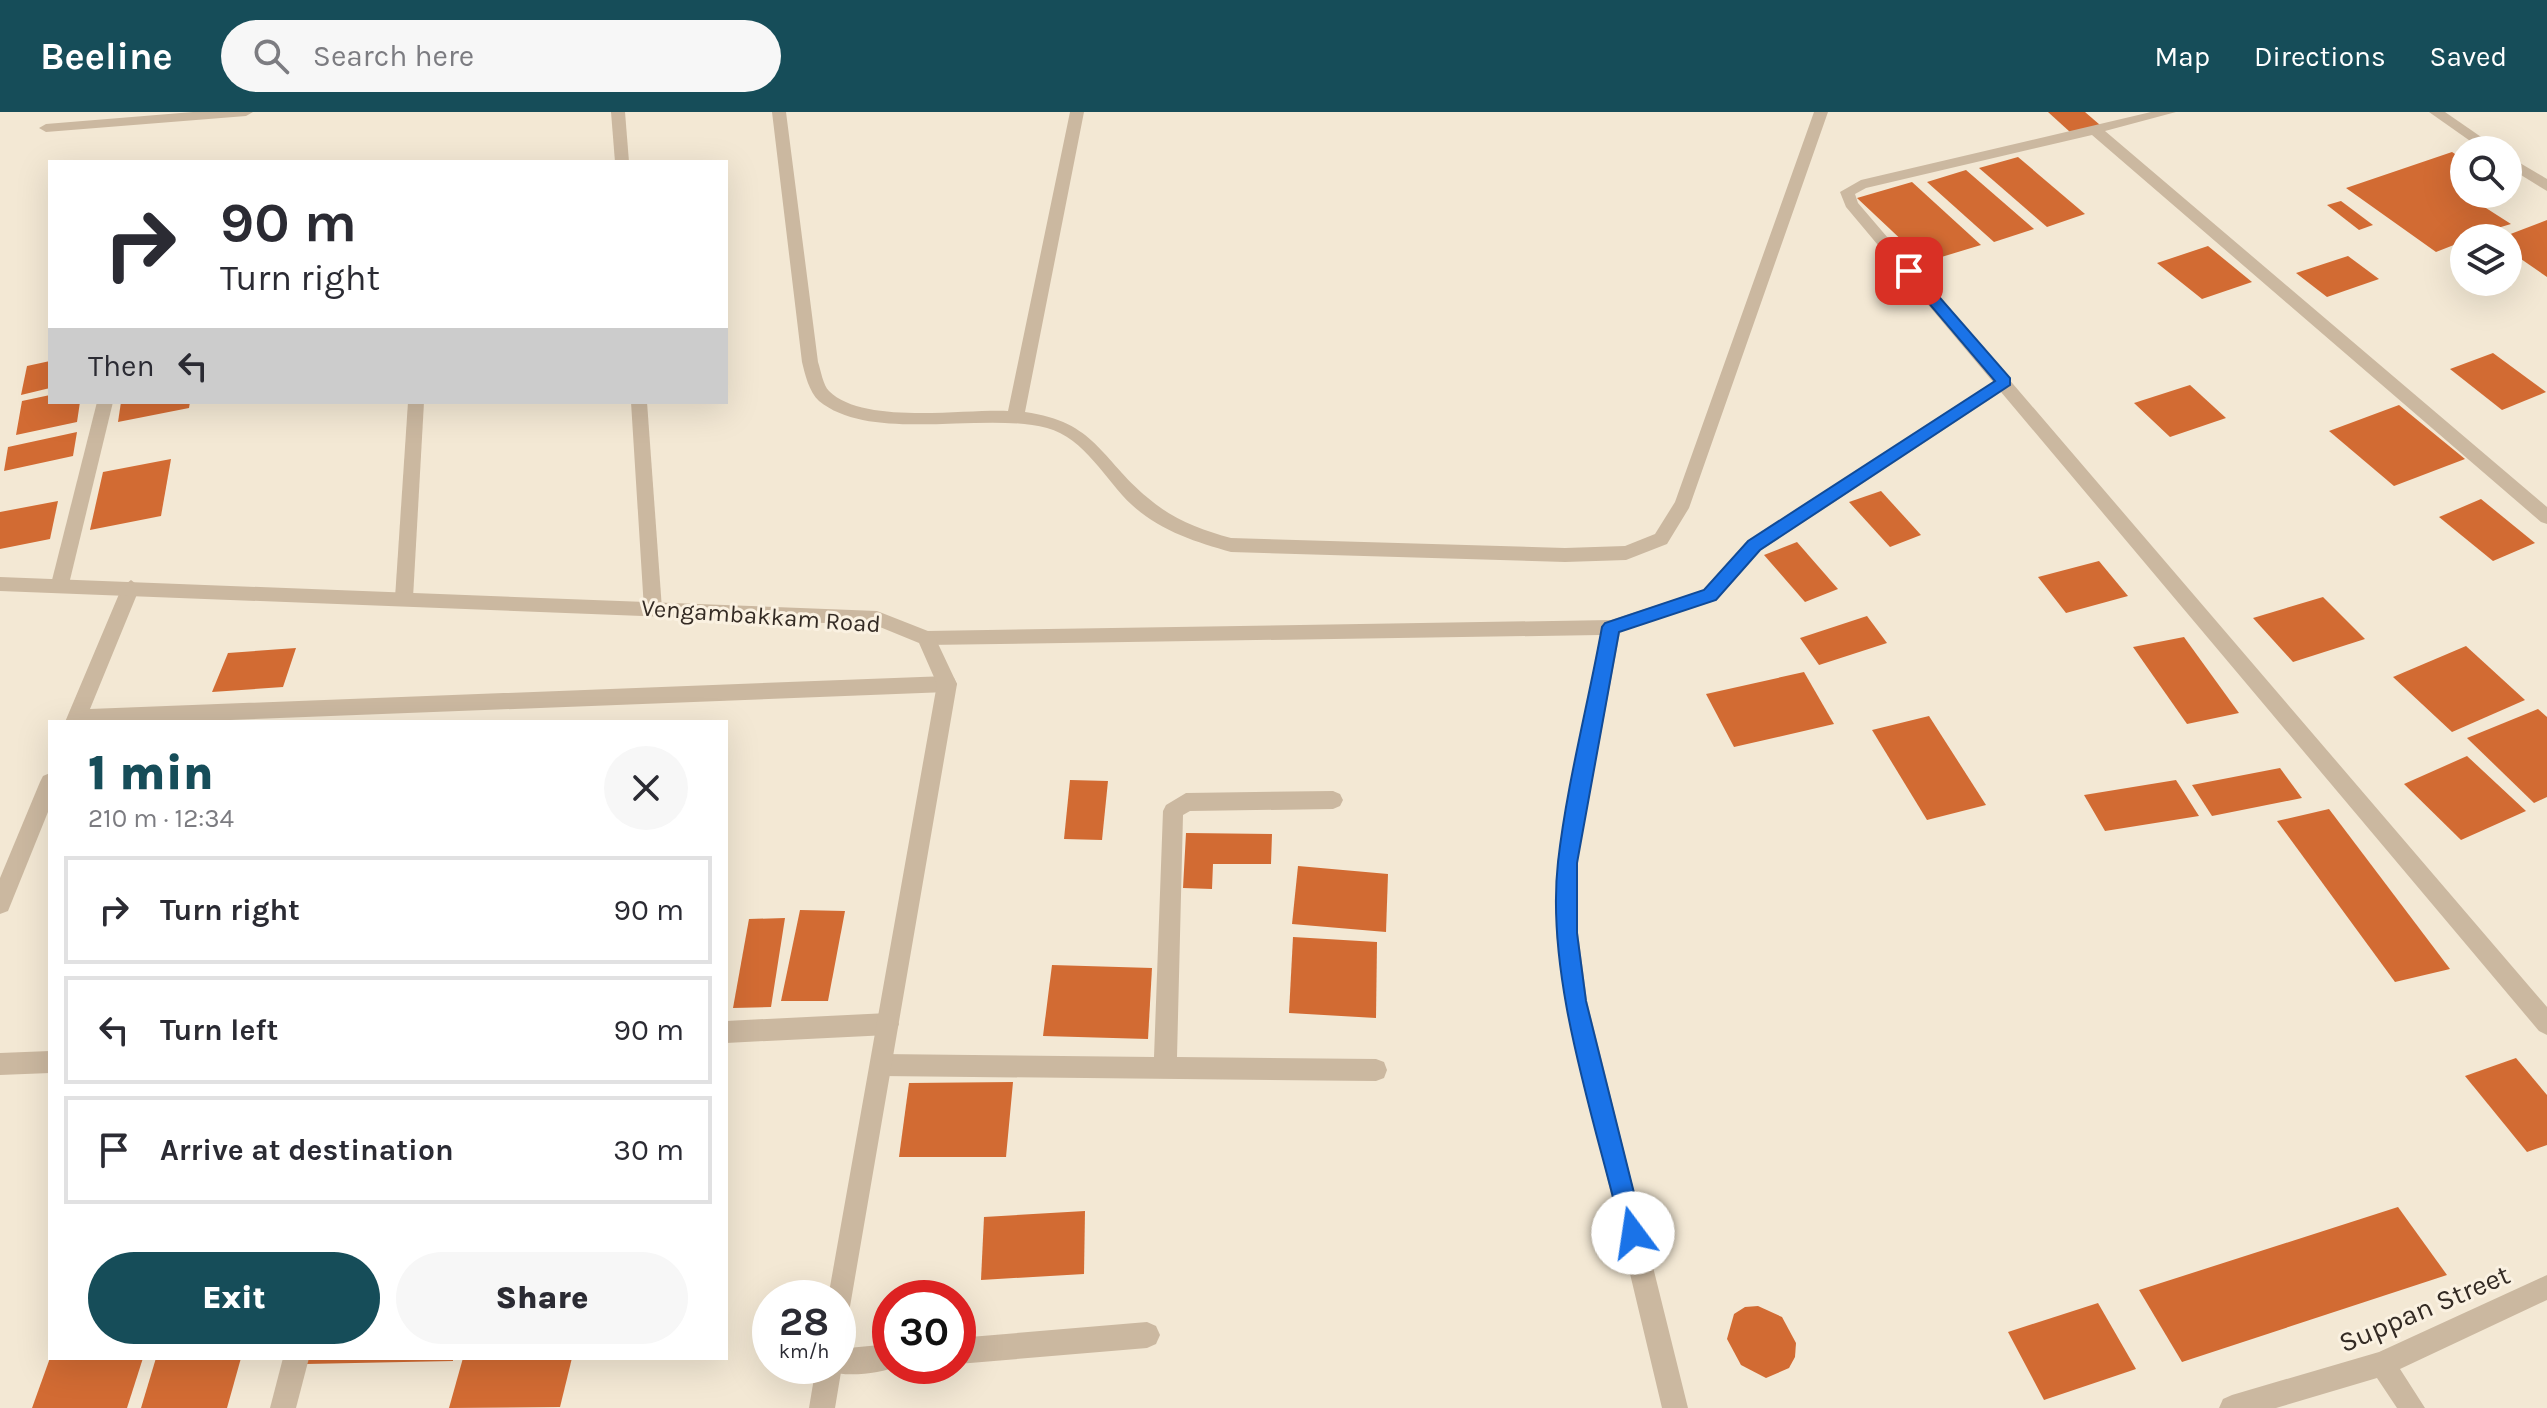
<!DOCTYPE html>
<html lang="en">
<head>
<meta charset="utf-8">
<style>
	body { margin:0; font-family:Karla,sans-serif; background:#f7f7f7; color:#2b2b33; height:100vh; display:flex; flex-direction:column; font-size:30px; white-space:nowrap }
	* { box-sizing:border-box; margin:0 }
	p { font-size:26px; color:#7c7c81 }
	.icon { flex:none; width:44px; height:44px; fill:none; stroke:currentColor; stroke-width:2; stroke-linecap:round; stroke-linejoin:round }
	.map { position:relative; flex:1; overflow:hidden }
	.side { position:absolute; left:48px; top:608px; width:680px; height:640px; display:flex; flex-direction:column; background:#fff; border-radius:0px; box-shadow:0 8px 32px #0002 }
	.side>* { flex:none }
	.banner { position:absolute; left:48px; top:48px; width:680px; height:244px; border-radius:0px; box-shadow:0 8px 32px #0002; background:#fff; color:#2b2b33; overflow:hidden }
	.buttons { position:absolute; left:2450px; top:24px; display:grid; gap:16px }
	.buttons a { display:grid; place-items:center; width:72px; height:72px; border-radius:50%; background:#fff; box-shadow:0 8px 32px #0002; font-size:40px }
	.speed { position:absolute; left:752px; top:1168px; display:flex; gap:16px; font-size:40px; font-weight:700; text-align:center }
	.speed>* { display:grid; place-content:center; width:104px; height:104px; border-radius:50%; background:#fff; box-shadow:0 8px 32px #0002; line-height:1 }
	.speed small { font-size:20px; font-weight:400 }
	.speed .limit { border:12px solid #d22; background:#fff; color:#111 }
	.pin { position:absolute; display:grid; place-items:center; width:68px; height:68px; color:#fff; margin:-34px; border-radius:16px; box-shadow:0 4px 12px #0006 }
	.me { position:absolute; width:88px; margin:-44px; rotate:346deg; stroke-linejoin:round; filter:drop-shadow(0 0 6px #0008) }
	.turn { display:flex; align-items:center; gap:28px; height:168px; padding:0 40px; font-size:36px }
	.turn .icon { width:104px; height:104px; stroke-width:2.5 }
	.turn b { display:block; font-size:56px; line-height:68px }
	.then { display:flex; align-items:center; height:76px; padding:0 40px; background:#0003; gap:16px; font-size:30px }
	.round { display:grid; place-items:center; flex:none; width:84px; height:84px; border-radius:42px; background:#f7f7f7 }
	.headline { display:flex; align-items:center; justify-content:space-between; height:136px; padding:0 40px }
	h1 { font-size:48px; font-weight:800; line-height:60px; color:#164d59 }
	.button { display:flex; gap:16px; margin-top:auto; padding:16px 40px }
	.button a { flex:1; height:92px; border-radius:48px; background:#164d59; color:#fff; font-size:32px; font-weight:800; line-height:92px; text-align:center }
	.button a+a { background:#f7f7f7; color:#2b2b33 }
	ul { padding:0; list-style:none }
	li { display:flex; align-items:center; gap:24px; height:108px; margin:0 16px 12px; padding:0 24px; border:4px solid #e1e1e2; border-radius:0px }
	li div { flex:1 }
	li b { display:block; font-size:30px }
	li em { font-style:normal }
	header { display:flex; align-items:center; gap:48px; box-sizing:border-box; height:112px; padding:0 40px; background:#164d59; color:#fff }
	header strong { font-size:38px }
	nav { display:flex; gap:44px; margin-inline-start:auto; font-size:28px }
	.search { width:560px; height:72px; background:#f7f7f7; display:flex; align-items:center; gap:20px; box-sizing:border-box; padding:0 28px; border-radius:44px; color:#7c7c81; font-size:30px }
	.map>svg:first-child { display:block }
	.building { fill:#d26b33 }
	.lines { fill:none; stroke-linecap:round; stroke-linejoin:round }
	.service { fill:#cbb8a0; fill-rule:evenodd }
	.minor { fill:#cbb8a0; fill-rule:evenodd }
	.tertiary { fill:#cbb8a0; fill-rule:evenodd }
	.route { fill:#1a73e8; stroke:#114b97; stroke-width:2 }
	.labels { text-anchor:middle; stroke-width:6; stroke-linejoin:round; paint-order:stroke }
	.street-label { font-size:24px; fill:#342b24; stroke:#faf1e1 }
	.near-street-label { font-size:28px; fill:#342b24; stroke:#faf1e1 }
</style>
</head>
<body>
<header>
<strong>Beeline</strong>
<div class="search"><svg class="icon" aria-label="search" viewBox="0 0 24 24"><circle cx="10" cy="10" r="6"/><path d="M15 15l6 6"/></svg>Search here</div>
<nav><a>Map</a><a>Directions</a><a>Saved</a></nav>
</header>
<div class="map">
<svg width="2547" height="1296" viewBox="0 0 2547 1296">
	<rect width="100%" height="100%" fill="#f3e8d4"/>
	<g class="building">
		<polygon points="2048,0 2085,0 2100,13 2070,20"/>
		<polygon points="2452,40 2464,48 2464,82 2511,112 2464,126 2464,129 2436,140 2346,76"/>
		<polygon points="2018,45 2085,102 2047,115 1979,56"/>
		<polygon points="1966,58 2034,117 1994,130 1927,70"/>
		<polygon points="1912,70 1981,133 1925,150 1857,86"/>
		<polygon points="2341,89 2373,113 2359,118 2327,93"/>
		<polygon points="2547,108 2547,165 2508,138 2508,126 2500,126"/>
		<polygon points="2208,134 2252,170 2202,187 2157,151"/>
		<polygon points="2348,144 2379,167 2327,185 2296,161"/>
		<polygon points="2493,241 2546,280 2502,298 2450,257"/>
		<polygon points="50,249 50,276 21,283 27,254"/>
		<polygon points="2190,273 2226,306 2170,325 2134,291"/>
		<polygon points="50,283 50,290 80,290 77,310 16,323 22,289"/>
		<polygon points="121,290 190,290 189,296 118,310"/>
		<polygon points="2399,293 2465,347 2394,374 2329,319"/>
		<polygon points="77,320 73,344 4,359 8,335"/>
		<polygon points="171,347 161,404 90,418 103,360"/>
		<polygon points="1881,379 1921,423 1890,435 1849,390"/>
		<polygon points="2481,387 2535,431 2493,449 2439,405"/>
		<polygon points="58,389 50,427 0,437 0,400"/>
		<polygon points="1797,430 1838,477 1805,490 1764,443"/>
		<polygon points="2099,449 2128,484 2066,501 2038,465"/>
		<polygon points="2323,485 2365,527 2293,550 2253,506"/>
		<polygon points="1867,504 1887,531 1819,553 1800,526"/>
		<polygon points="2184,525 2239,601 2187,612 2133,535"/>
		<polygon points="2466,534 2525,588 2452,620 2393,565"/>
		<polygon points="296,536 283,575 212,580 228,541"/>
		<polygon points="1804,560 1834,612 1734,635 1706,582"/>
		<polygon points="2538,597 2547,605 2547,685 2534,691 2467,626"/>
		<polygon points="1929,604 1986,693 1927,708 1872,618"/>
		<polygon points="2467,644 2526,699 2461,728 2404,672"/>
		<polygon points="2280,656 2302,686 2212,704 2192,673"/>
		<polygon points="1070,668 1108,669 1102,728 1064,727"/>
		<polygon points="2176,668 2199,704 2105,719 2084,683"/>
		<polygon points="2329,697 2450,857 2395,870 2277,709"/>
		<polygon points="1186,721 1272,722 1271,752 1213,752 1212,777 1183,776"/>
		<polygon points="1298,754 1388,762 1386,820 1292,812"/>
		<polygon points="800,798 845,799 828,889 781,889"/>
		<polygon points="785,806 771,895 733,896 749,807"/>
		<polygon points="1293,825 1377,830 1376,906 1289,901"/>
		<polygon points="1052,853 1152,856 1148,927 1043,924"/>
		<polygon points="2516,946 2547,983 2547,1033 2527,1040 2465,964"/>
		<polygon points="1013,970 1006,1045 899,1045 909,971"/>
		<polygon points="2398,1095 2447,1163 2182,1250 2139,1178"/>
		<polygon points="1085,1099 1084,1162 981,1168 984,1105"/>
		<polygon points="2098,1191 2136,1257 2044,1288 2008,1220"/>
		<polygon points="1758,1194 1782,1205 1796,1231 1795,1245 1789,1256 1766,1266 1741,1253 1727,1227 1734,1202 1745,1195"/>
		<polygon points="50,1246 143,1246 127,1296 32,1296"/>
		<polygon points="156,1246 241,1246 227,1296 141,1296"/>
		<polygon points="308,1246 453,1246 453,1249 306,1252"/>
		<polygon points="463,1246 572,1246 560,1295 449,1296"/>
	</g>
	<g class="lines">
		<path class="service" d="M 772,0 L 786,0 L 818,250 C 821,259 823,273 829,279 C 863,313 963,297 1008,299 L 1070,0 L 1084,0 L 1025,300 C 1096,310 1100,346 1148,386 C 1172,407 1201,418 1231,426 L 1565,436 L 1625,434 L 1655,422 L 1675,390 L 1814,0 L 1828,0 L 1689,396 L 1667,432 L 1626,448 L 1565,450 L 1231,440 C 1196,430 1160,419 1132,393 C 1105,368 1085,326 1047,316 C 983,299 872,332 819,289 C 809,280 805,262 802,250 Z"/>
		<g class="minor">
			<polygon points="193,0 253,0 246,4 46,20 39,16 46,12"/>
			<polygon points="611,0 625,0 629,50 615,50"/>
			<polygon points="2151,0 2176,0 2105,19 2547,395 2547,412 2541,410 2092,23 1866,76 1855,82 1858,91 2547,895 2547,923 2539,919 2001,280 1760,439 1717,488 1620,520 1577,751 1578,821 1587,889 1688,1296 1662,1296 1565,889 1556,821 1557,751 1600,523 926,533 917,526 926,519 1611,508 1703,478 1748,429 1993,270 1846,95 1840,80 1861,68"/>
			<polygon points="2429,0 2445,0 2500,38 2483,38"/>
			<polygon points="2508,44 2547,67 2547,79 2508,55"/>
			<polygon points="97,290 113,290 69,472 60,479 51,472"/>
			<polygon points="408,290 424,290 413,486 404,493 395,486"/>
			<polygon points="631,290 647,290 662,497 653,504 644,497"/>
			<polygon points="131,468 140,475 90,597 947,564 954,566 957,572 954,578 947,580 179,610 65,610 122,475"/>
			<polygon points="50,661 50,695 8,799 0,802 0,766 40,670 43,664"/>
			<polygon points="1333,679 1340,682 1343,688 1340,694 1333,697 1190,699 1183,703 1177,945 1376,947 1384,950 1387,958 1384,966 1376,969 881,964 873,961 870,953 873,945 881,942 1154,945 1163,699 1166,693 1186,681"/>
			<polygon points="888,901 896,905 899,912 896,919 888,923 726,931 726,909"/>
			<polygon points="50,939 50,961 0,963 0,941"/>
			<polygon points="2547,1163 2547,1188 2400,1257 2425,1296 2397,1296 2377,1266 2276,1296 2219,1296 2223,1287 2232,1283 2379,1240"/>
			<polygon points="1147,1210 1156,1214 1160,1223 1156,1232 1147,1236 958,1252 958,1226"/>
			<path d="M 890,1232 L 890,1254 L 899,1254 C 881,1261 847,1266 829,1259 L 827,1254 L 838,1254 L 838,1237 Z"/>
			<polygon points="283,1246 309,1246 296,1296 270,1296"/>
		</g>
		<g class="tertiary">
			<polygon points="0,465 877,499 933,521 957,572 847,1212 838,1216 838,1186 828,1186 937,572 919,531 875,513 0,479"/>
			<polygon points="838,1245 842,1254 835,1296 809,1296 816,1254 838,1254"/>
		</g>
	</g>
	<path class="route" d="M 1904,156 L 1914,156 L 2010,266 L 2010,273 L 1760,438 L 1716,488 L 1619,520 L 1577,751 L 1577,821 L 1586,889 L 1644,1121 L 1641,1129 L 1633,1132 L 1625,1129 L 1622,1121 C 1595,1008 1545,866 1558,750 C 1567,671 1588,593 1602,515 L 1605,511 L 1704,478 L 1748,429 L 1995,269 L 1904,162 Z"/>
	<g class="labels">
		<g class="street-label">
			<text transform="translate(761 504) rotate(4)" y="8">Vengambakkam Road</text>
		</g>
		<g class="near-street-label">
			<text transform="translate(2424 1196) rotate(-23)" y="10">Suppan Street</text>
		</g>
	</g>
</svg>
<div class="buttons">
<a><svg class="icon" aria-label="search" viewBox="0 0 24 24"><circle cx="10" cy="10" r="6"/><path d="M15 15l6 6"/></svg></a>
<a><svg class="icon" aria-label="layers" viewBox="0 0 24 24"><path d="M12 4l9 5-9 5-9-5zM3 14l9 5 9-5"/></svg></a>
</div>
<div class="speed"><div>28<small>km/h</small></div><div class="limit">30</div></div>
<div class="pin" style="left:1909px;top:159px;background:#d93025"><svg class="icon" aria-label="arrive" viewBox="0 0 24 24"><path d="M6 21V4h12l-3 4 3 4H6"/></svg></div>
<svg class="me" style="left:1633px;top:1121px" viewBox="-20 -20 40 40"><circle r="19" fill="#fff"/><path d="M0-13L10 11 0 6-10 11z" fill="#1a73e8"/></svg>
<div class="banner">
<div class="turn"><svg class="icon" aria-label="right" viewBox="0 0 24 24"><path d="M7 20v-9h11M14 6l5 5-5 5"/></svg><div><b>90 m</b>Turn right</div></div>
<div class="then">Then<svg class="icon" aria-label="left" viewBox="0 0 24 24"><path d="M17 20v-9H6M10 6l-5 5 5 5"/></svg></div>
</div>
<section class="side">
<div class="headline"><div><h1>1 min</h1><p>210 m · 12:34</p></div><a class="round"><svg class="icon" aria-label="close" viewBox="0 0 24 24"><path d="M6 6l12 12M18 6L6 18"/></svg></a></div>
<ul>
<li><svg class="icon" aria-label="right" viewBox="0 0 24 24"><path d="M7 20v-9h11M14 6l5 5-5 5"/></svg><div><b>Turn right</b></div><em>90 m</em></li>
<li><svg class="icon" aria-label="left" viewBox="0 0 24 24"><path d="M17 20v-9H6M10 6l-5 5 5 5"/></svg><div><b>Turn left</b></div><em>90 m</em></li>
<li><svg class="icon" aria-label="arrive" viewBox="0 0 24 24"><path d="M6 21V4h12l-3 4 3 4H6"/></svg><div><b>Arrive at destination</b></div><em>30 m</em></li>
</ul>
<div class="button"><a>Exit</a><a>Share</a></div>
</section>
</div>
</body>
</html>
